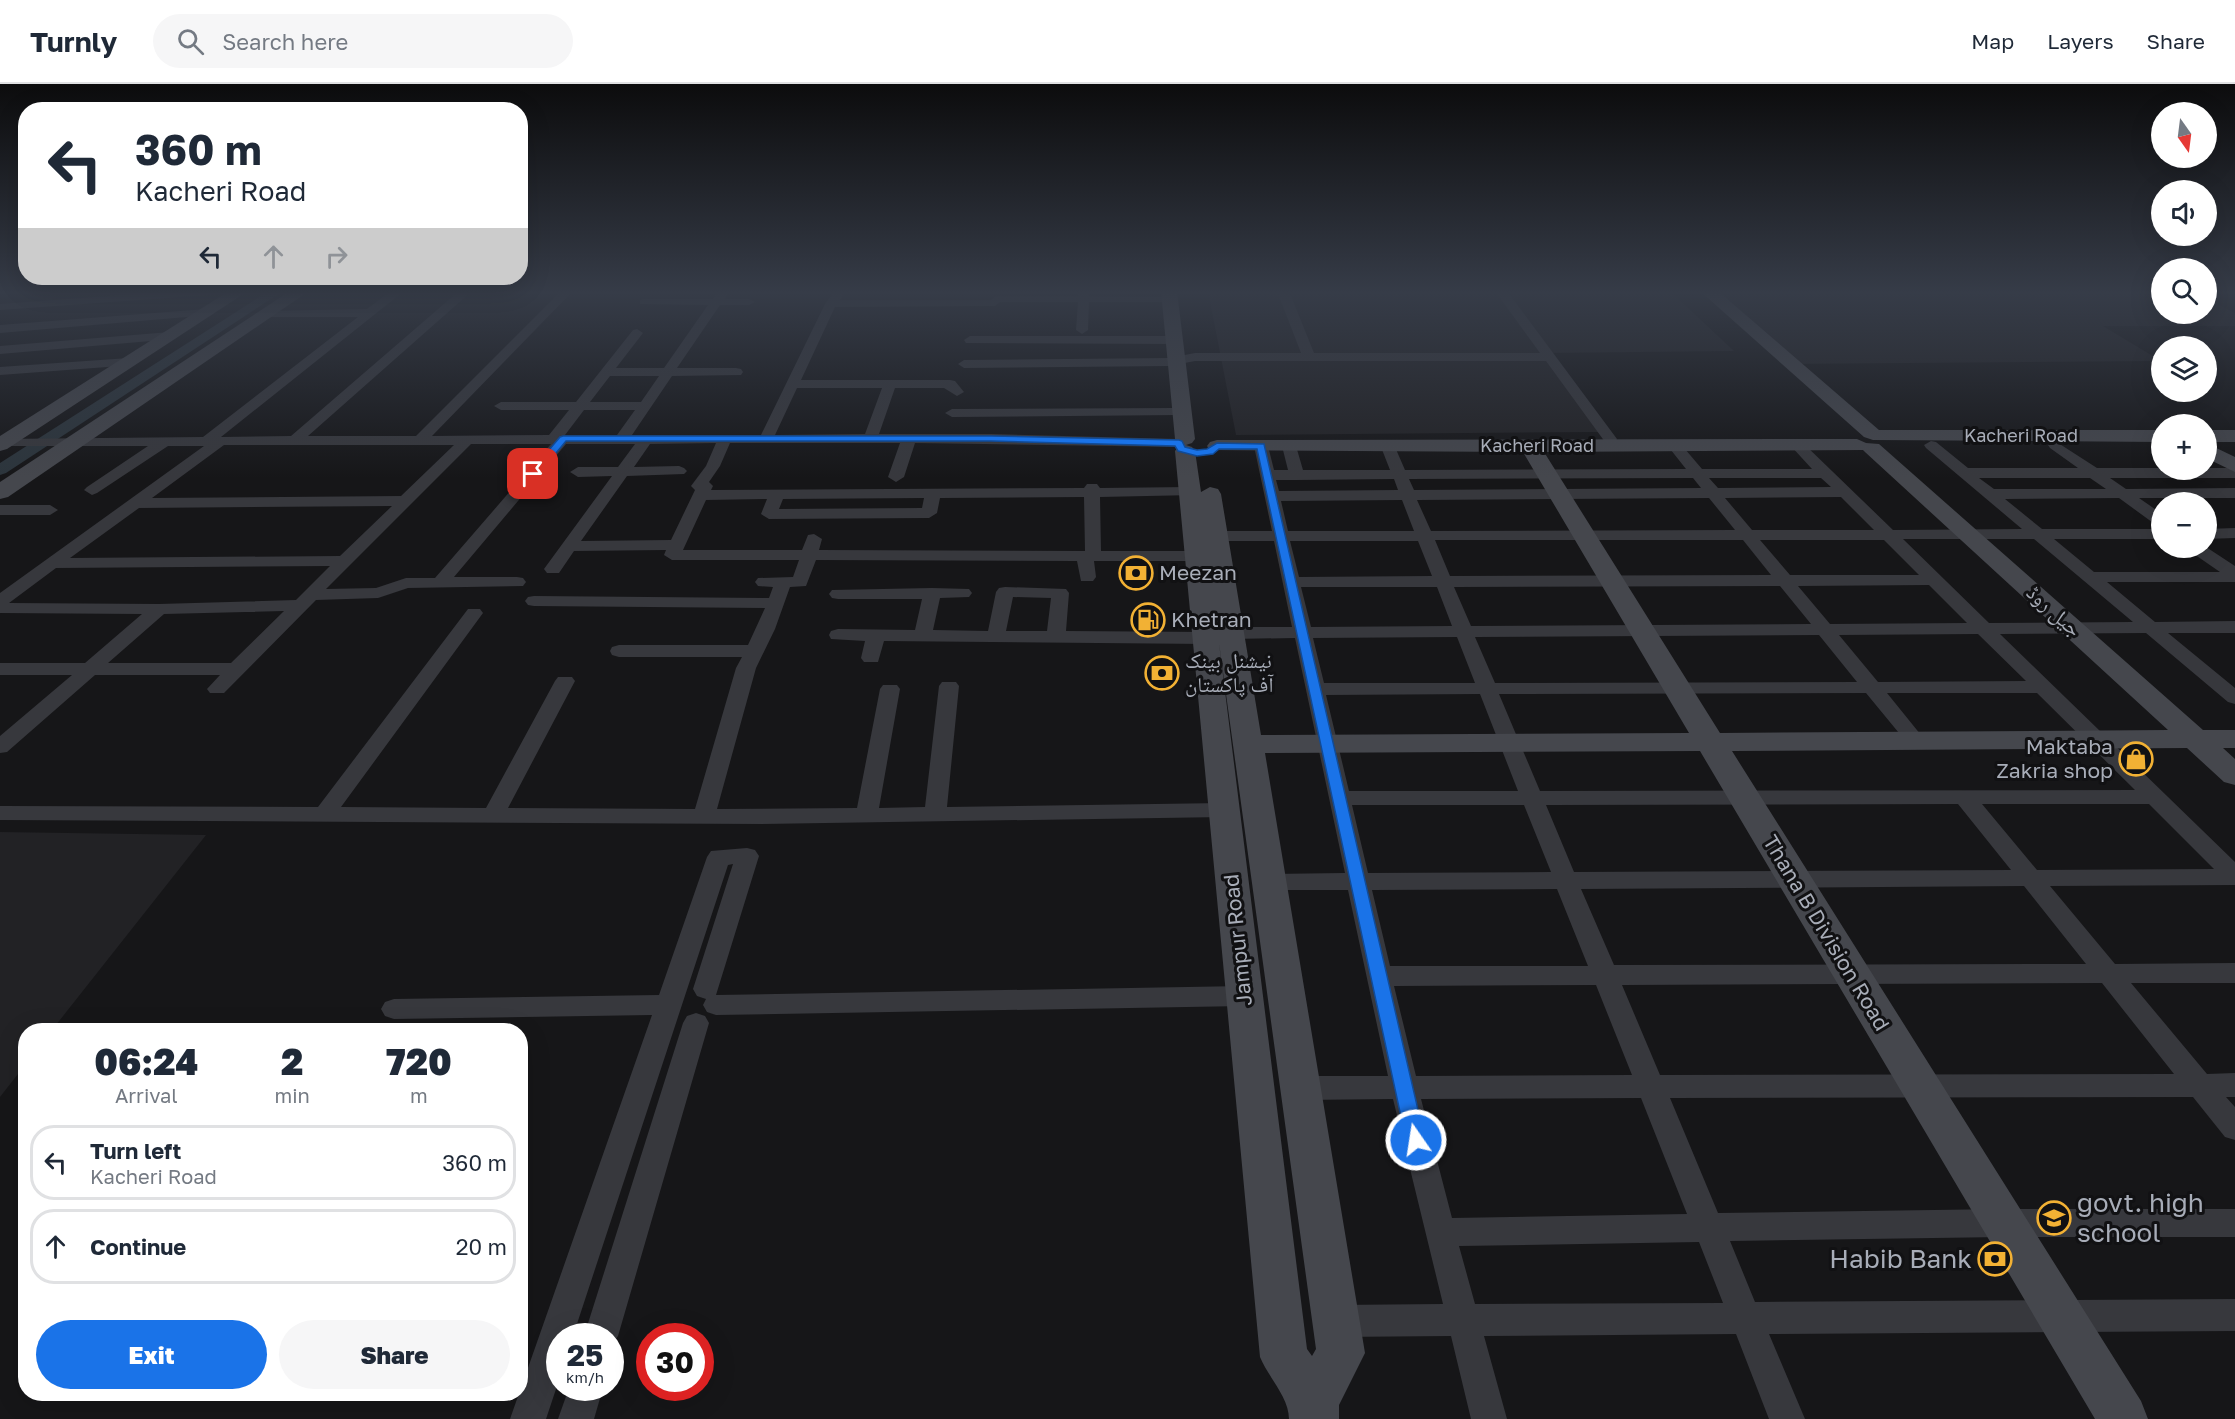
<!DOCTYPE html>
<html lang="en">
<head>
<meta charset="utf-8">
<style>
	body { margin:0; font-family:"Golos Text","Noto Naskh Arabic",sans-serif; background:#f6f6f7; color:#1f2937; height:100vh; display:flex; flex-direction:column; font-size:22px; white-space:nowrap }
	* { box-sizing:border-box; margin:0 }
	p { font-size:20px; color:#747a83 }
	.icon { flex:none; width:33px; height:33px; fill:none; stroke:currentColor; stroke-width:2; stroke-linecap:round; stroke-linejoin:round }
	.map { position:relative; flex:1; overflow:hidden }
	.sheet { position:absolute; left:18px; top:939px; width:510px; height:378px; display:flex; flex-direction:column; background:#fff; border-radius:24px; box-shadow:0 6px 24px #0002 }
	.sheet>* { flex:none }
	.top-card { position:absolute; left:18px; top:18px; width:510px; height:183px; border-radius:24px; box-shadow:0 6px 24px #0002; background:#fff; color:#1f2937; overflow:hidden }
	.needle { width:39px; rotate:166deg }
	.fabs { position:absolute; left:2151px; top:18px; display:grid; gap:12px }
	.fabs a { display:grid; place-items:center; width:66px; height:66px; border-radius:50%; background:#fff; box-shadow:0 6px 24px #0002; font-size:30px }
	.speed { position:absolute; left:546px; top:1239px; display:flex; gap:12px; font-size:30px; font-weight:700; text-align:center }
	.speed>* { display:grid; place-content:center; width:78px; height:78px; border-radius:50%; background:#fff; box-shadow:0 6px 24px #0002; line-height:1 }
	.speed small { font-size:15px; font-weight:400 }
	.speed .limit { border:9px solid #d22; background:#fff; color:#111 }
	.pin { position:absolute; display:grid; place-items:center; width:51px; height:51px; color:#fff; margin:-26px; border-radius:12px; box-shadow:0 3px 9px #0006 }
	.me { position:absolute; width:66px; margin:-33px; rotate:347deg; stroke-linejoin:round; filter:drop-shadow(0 0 4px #0008) }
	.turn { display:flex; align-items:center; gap:21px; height:126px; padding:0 18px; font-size:27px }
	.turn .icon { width:78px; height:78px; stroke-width:2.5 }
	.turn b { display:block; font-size:42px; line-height:51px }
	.lanes { display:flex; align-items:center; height:57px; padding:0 18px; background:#0003; justify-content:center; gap:30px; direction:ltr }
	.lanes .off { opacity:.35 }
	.eta { display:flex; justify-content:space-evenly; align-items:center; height:102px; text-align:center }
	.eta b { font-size:36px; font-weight:800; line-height:42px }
	.cta { display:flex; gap:12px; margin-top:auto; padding:12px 18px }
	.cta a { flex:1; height:69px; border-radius:36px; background:#1a73e8; color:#fff; font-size:24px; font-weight:800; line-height:69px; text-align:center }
	.cta a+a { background:#f6f6f7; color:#1f2937 }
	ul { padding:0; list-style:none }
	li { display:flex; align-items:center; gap:18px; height:75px; margin:0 12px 9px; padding:0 6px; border:3px solid #e0e1e3; border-radius:24px }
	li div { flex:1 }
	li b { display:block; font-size:22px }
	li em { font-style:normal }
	header { display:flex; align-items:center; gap:36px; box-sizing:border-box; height:84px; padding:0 30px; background:#fff; border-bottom:2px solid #e0e1e3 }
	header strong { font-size:28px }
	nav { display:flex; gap:33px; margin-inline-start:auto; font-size:21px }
	.search { width:420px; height:54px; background:#f6f6f7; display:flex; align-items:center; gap:15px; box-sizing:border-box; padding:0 21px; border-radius:33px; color:#747a83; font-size:22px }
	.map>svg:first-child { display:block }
	.built { fill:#222225 }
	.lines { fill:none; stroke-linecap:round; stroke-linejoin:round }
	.canal { fill:#2c353c; fill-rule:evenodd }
	.street { fill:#37383d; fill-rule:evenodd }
	.secondary { fill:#45474d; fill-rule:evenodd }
	.route { fill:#1a73e8; stroke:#114b97; stroke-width:1.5 }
	.labels { text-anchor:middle; stroke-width:6; stroke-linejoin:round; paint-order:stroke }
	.far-street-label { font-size:18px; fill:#a8adb8; stroke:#111113 }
	.poi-label { font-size:21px; fill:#a8adb8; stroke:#111113; text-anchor:start }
	.street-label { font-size:21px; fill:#a8adb8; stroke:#111113 }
	.near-poi-label { font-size:26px; fill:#a8adb8; stroke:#111113; text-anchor:start }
</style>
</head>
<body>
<header>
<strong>Turnly</strong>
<div class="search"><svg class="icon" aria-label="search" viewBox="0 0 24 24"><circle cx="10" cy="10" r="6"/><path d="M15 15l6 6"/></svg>Search here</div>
<nav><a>Map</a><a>Layers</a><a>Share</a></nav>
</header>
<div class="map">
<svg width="2235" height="1335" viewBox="0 0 2235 1335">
	<rect width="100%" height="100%" fill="#161618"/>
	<g class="built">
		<polygon points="1208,207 1670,207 1734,267 1547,269 1599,348 1236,351"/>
		<polygon points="1707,207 2161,207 2162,230 2206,230 2207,215 2235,229 2235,242 2103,242 2161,277 1790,280"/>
		<polygon points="0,748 206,751 52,946 26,946 25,981 0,1013"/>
	</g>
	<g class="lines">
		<polygon class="canal" points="269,207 283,207 6,389 0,391 0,379"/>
		<g class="street">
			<polygon points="176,207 228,207 222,210 0,226 0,220"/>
			<path d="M 391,207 L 404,207 L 221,353 L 291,352 L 459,207 L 472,207 L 308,352 L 416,352 L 561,207 L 573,207 L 432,352 L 549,351 L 569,326 L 501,326 L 494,322 L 501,318 L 576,318 L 633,246 L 637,245 L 643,249 L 616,284 L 664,284 L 708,221 L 640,220 L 640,216 L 644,215 L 713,215 L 718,207 L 730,207 L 725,215 L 749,215 L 755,218 L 749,221 L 720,221 L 677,284 L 736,284 L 741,285 L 743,288 L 741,291 L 672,292 L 632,351 L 761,351 L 825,220 L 835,207 L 847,207 L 840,216 L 991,216 L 996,212 L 1078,212 L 1078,207 L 1090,207 L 1089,212 L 1167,213 L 1169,215 L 1163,218 L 1089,218 L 1088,246 L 1082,250 L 1076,246 L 1078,218 L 1000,218 L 995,222 L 835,223 L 801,296 L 950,296 L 955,297 L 964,308 L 957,312 L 944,304 L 895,304 L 879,350 L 991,350 L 1179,355 L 1186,359 L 1179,363 L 915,359 L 904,393 L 896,398 L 888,393 L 900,359 L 730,359 L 720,382 L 709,398 L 713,402 L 711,406 L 1084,404 L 1087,400 L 1097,400 L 1100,404 L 1190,403 L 1195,405 L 1198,408 L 1195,411 L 1100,413 L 1101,467 L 1197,467 L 1205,472 L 1197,477 L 1094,477 L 1096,493 L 1093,497 L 1081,497 L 1077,477 L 816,476 L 806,502 L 790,503 L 775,545 L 756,584 L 717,725 L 857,724 L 880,605 L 883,601 L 897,601 L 900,605 L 879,724 L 925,723 L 939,602 L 942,598 L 956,598 L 959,602 L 947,723 L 1224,719 L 1232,721 L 1235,726 L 1232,731 L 1224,733 L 762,740 L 0,736 L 0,722 L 318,723 L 468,525 L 480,525 L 483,529 L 341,723 L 486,724 L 555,597 L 558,593 L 572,593 L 575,597 L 508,724 L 695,725 L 736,584 L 742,573 L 619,573 L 612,571 L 610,567 L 612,563 L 619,561 L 748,561 L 765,524 L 534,522 L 528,521 L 525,517 L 528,513 L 534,512 L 769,514 L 773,503 L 758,502 L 755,498 L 758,494 L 793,493 L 799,476 L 672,476 L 664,471 L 666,466 L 574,467 L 559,489 L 547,489 L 544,485 L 612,392 L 578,393 L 570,388 L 578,383 L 618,383 L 635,360 L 566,360 L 454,493 L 517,493 L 523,494 L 526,498 L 523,502 L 408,504 L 378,514 L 316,516 L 224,609 L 210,609 L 207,605 L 220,591 L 95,591 L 7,668 L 0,669 L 0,652 L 72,591 L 0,591 L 0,579 L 85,579 L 142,530 L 0,529 L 0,509 L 204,362 L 168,362 L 97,409 L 92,411 L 84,406 L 87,403 L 148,362 L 4,362 L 0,361 L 0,355 L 203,353 L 358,233 L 268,233 L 264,231 L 264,227 L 367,225 ZM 610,292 L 659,292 L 641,318 L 590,318 ZM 797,304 L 882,304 L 865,350 L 775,351 ZM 584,326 L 635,326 L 617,351 L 565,351 ZM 716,359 L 706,382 L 691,402 L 695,406 L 671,456 L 581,457 L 627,392 L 684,390 L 687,387 L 684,384 L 679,382 L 634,383 L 650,360 ZM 471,360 L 551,360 L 435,494 L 406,494 L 376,504 L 326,505 ZM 224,361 L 454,361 L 401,412 L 152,414 ZM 1084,413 L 1085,467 L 819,466 L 822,455 L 814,450 L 808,451 L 802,466 L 683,466 L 706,416 L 767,415 L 761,430 L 769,435 L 929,434 L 937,429 L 940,414 ZM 924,414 L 922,424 L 779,425 L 783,415 ZM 392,422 L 340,472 L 70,474 L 139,424 ZM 330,482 L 296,516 L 159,520 L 9,519 L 56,484 ZM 284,527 L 231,579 L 108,579 L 164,530 Z"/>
			<polygon points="1277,207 1289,207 1314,269 1540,269 1495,207 1507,207 1617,355 1615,358 1605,358 1546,277 1195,277 1169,282 964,284 958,280 964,276 1169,274 1195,269 1301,269"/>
			<polygon points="206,225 210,227 210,231 0,249 0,241"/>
			<polygon points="170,248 174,249 174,255 0,270 0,262"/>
			<polygon points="970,252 1174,252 1180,256 1174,260 966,259 964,256"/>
			<polygon points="129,274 135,278 134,281 0,291 0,283"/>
			<polygon points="1174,324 1181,328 1179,331 952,333 945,329 952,325"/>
			<path d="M 1674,357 L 1679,358 L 1702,385 L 1812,385 L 1790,361 L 1797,357 L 1802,358 L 1893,446 L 2022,445 L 1926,364 L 1924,361 L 1931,357 L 1936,358 L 1968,384 L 2078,384 L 2050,364 L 2048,361 L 2055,357 L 2097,384 L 2235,384 L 2235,394 L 2110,394 L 2126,405 L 2235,404 L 2235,414 L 2139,414 L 2162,430 L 2162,443 L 2156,441 L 2119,414 L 2005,415 L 2042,445 L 2162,445 L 2162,455 L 2054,455 L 2094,488 L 2220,488 L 2191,468 L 2189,464 L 2206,463 L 2235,482 L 2235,498 L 2107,498 L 2155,538 L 2235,537 L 2235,549 L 2168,549 L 2235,604 L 2235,620 L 2228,618 L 2146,549 L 2000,550 L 2235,778 L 2235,801 L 2050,802 L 2115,880 L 2235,879 L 2235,899 L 2131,899 L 2207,990 L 2235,989 L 2235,1013 L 2226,1013 L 2235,1023 L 2235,1056 L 2225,1053 L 2193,1013 L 1670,1014 L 1718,1129 L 2003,1125 L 2235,1125 L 2235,1153 L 2003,1153 L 1730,1157 L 1755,1218 L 2235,1215 L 2235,1247 L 1769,1250 L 1805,1335 L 1769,1335 L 1736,1250 L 1484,1252 L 1507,1335 L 1471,1335 L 1451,1252 L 1336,1253 L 1324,1248 L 1320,1237 L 1324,1226 L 1336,1221 L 1443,1220 L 1393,1015 L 1301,1016 L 1291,1012 L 1287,1004 L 1291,996 L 1301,992 L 1388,992 L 1348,806 L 1269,806 L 1261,804 L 1257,798 L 1261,792 L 1269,790 L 1345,789 L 1295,554 L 1231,555 L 1224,553 L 1222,549 L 1224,545 L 1231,543 L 1292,543 L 1274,457 L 1216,457 L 1208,452 L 1216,447 L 1272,447 L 1254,362 L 1261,358 L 1268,362 L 1274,386 L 1288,386 L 1282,362 L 1289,358 L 1296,362 L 1303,386 L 1390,386 L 1381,363 L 1388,359 L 1395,363 L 1405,386 L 1686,385 L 1667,361 ZM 1693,394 L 1701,404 L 1414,406 L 1409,395 ZM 1709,394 L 1821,394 L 1831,403 L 1718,404 ZM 1979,394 L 2090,394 L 2106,405 L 1994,405 ZM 1297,396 L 1394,395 L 1398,406 L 1279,407 L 1276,396 ZM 1841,413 L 1874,446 L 1752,446 L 1725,414 ZM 1709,414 L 1735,446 L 1431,447 L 1417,416 ZM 1402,416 L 1414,447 L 1288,447 L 1281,417 ZM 1903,455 L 2034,455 L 2133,538 L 1989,539 ZM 1435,456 L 1743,456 L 1771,491 L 1450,492 ZM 1760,456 L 1884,456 L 1919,491 L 1790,491 ZM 1290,457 L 1418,457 L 1432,492 L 1299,493 ZM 1929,501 L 1967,539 L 1830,540 L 1798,502 ZM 1780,502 L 1811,540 L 1471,542 L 1454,503 ZM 1301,503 L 1437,503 L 1452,542 L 1311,543 ZM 1978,550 L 2026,597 L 1878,598 L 1839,551 ZM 1819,551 L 1857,598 L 1495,599 L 1475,553 ZM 1457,553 L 1475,599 L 1324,599 L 1313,554 ZM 1866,609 L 1908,660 L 1915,662 L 1922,660 L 1925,656 L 1887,609 L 2037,609 L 2135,706 L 1540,707 L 1499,610 ZM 1480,610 L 1518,707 L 1349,707 L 1326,611 ZM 1958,720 L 2011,786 L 1574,788 L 1546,721 ZM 1982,720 L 2149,720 L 2214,785 L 2037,786 ZM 1352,721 L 1524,721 L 1551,788 L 1368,789 ZM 2024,802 L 2086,880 L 1614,881 L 1581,805 ZM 1557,805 L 1588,882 L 1390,882 L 1372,806 ZM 2102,899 L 2174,990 L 1660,991 L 1622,901 ZM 1596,901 L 1632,991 L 1416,992 L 1394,902 ZM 1641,1014 L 1687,1130 L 1452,1134 L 1421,1015 ZM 1699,1158 L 1723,1219 L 1475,1220 L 1459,1162 Z"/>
			<polygon points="0,421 50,421 58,426 50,431 0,431"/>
			<polygon points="2235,444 2235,454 2206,455 2206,445"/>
			<path d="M 1005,503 L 1066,505 L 1069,509 L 1066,547 L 1207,548 L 1214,550 L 1216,554 L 1214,558 L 1207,560 L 884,557 L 878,578 L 864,578 L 861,574 L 865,557 L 831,555 L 829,551 L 831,547 L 838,545 L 915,546 L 922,515 L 838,515 L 832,514 L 829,510 L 832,506 L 932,504 L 969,505 L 972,509 L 969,513 L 940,514 L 933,546 L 988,547 L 996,508 L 999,504 ZM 1013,513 L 1051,514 L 1047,547 L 1006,547 Z"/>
			<polygon points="747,764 755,766 759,772 716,911 1244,902 1253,905 1257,912 1253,919 1244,922 716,931 707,928 703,921 706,915 697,912 693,905 733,780 728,781 573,1252 560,1252 560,1293 546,1335 510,1335 652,931 394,935 385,932 381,925 385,918 394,915 659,911 707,773 711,767"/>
			<polygon points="696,929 705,932 709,939 618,1252 610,1264 610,1252 584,1252 683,939 687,932"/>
			<polygon points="569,1304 603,1304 594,1335 558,1335"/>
		</g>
		<g class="secondary">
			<polygon points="229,207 248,207 7,365 0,367 0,352"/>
			<polygon points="290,207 309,207 8,413 0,415 0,398"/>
			<path d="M 1161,207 L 1177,207 L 1195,355 L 1192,359 L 1186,361 L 1192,363 L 1195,367 L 1201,408 L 1210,403 L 1218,405 L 1221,410 L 1261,651 L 1689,649 L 1523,368 L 1210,366 L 1207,362 L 1210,358 L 1217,356 L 1857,355 L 1866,359 L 1879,360 L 2203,646 L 2235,646 L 2235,664 L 2223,664 L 2235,675 L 2235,701 L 2224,698 L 2187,664 L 1732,667 L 2141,1317 L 2148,1335 L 2095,1335 L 1700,667 L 1265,669 L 1365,1269 L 1339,1321 L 1339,1335 L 1289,1335 C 1289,1313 1268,1293 1260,1273 L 1175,367 L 1178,363 L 1184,361 L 1178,359 L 1175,355 ZM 1863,366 L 1865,368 L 2168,646 L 1720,649 L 1544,368 ZM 1219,559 L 1316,1265 L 1312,1272 L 1307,1265 Z"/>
			<polygon points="1700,207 1718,207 1879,346 2162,346 2162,358 1873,356 1864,353"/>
			<rect x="2206" y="346" width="29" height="12"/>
			<polygon points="2206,359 2235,373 2235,388 2206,374"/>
		</g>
	</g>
	<linearGradient id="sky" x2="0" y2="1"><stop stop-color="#0c0c0d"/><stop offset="0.53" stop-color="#363c48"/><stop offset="1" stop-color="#363c48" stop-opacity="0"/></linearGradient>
	<rect width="2235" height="394" fill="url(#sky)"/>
	<polygon class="route" points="563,352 991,352 1179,356 1182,357 1185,363 1197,366 1207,365 1217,359 1264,360 1425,1056 1422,1062 1416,1064 1409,1062 1406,1056 1257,365 1219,365 1213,370 1197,372 1178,367 1175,362 991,357 566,357 537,392 530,392 530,388 560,353"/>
	<defs>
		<symbol id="bank-ring" viewBox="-11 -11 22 22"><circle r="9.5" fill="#111113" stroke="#f2b134" stroke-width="1.5"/><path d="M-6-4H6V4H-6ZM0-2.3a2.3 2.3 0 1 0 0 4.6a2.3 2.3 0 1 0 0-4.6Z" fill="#f2b134"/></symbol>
		<symbol id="fuel-ring" viewBox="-11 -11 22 22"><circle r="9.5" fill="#111113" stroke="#f2b134" stroke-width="1.5"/><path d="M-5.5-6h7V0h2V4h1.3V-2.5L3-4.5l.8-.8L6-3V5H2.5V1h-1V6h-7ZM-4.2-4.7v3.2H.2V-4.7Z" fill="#f2b134"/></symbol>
		<symbol id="shop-ring" viewBox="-11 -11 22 22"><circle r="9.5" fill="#111113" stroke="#f2b134" stroke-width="1.5"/><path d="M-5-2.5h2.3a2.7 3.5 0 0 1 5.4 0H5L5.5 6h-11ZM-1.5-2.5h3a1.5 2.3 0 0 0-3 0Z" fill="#f2b134"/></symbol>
		<symbol id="school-ring" viewBox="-11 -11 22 22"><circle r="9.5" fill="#111113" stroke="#f2b134" stroke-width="1.5"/><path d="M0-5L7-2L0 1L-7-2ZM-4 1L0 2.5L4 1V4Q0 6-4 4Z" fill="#f2b134"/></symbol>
	</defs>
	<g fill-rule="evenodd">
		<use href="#bank-ring" x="1117" y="470" width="38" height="38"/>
		<use href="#fuel-ring" x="1129" y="517" width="38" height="38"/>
		<use href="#bank-ring" x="1143" y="570" width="38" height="38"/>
		<use href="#shop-ring" x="2117" y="656" width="38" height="38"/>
		<use href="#school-ring" x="2035" y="1115" width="38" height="38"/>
		<use href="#bank-ring" x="1976" y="1156" width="38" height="38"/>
	</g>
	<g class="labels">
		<g class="far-street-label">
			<text x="2021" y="358">Kacheri Road</text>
			<text x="1537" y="368">Kacheri Road</text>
		</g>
		<g class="poi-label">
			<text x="1159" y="496">Meezan</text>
			<text x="1171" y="543">Khetran</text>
			<text x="1185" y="584">نیشنل بینک<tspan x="1185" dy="24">آف پاکستان</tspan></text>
			<text x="2113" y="670" text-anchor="end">Maktaba<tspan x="2113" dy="24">Zakria shop</tspan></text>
		</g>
		<g class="street-label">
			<text transform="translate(2054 527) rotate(42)" y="7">جیل روڈ</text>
			<text transform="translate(1826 849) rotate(59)" y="7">Thana B Division Road</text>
			<text transform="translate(1238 856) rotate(-96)" y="7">Jampur Road</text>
		</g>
		<g class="near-poi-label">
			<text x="2077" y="1128">govt. high<tspan x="2077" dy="30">school</tspan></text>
			<text x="1972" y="1184" text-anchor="end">Habib Bank</text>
		</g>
	</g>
</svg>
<div class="fabs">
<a><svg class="needle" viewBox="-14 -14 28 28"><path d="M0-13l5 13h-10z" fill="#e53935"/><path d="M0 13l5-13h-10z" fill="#747a83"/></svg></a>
<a><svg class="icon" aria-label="sound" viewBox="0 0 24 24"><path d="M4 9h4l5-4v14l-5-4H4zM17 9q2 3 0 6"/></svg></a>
<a><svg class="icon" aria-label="search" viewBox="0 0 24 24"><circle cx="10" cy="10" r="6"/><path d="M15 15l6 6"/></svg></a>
<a><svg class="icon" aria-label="layers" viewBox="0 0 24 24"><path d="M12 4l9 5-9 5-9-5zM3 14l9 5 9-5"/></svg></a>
<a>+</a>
<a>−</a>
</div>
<div class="speed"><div>25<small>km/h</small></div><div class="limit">30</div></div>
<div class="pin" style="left:533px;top:390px;background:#d93025"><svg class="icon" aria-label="arrive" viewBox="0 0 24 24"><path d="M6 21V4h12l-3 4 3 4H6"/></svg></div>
<svg class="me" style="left:1416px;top:1056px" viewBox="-20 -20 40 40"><circle r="17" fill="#1a73e8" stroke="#fff" stroke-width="3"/><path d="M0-11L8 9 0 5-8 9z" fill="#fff"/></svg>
<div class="top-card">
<div class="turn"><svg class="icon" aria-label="left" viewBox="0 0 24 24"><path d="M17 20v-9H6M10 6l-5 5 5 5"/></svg><div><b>360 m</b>Kacheri Road</div></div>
<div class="lanes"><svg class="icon" aria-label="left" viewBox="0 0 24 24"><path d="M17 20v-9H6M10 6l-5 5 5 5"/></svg><svg class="icon off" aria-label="ahead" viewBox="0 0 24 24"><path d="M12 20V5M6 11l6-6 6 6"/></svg><svg class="icon off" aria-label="right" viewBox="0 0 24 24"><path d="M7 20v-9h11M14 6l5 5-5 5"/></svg></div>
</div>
<section class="sheet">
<div class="eta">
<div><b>06:24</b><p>Arrival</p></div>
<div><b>2</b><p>min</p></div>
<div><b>720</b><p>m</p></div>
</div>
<ul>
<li><svg class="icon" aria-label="left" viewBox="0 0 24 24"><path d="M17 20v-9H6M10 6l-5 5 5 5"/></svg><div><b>Turn left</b><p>Kacheri Road</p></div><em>360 m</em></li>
<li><svg class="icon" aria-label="ahead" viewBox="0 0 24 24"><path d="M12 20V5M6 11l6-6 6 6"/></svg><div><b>Continue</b></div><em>20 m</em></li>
</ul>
<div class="cta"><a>Exit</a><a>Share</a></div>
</section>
</div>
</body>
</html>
